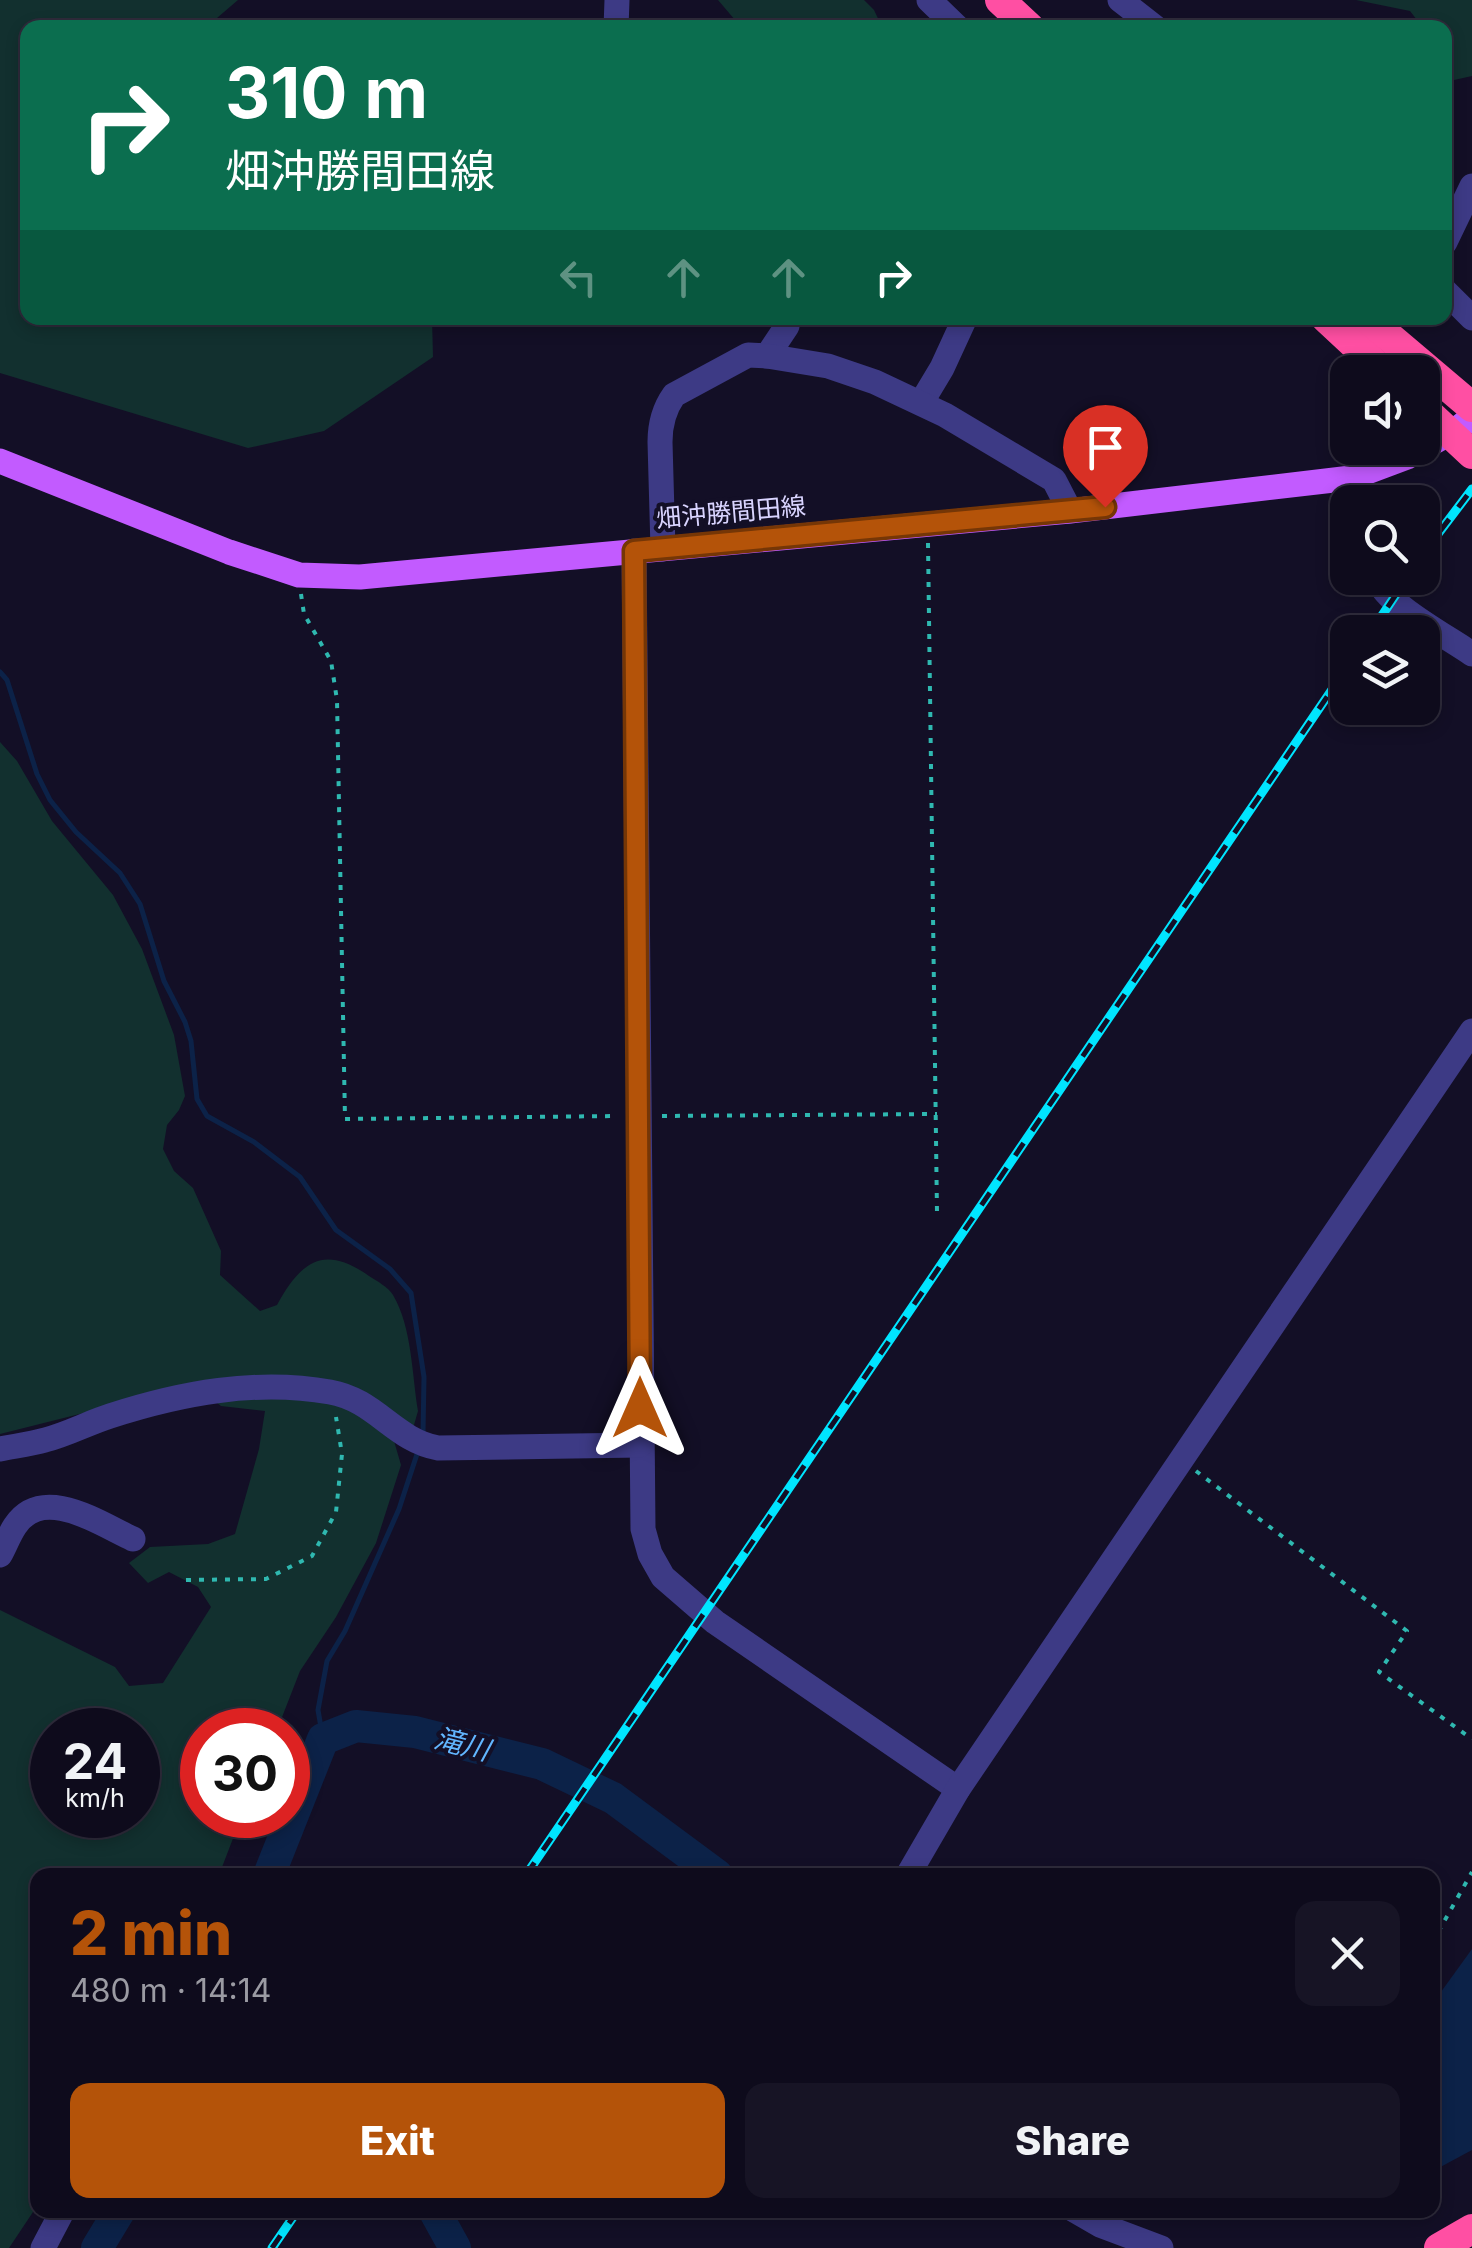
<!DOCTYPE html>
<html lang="en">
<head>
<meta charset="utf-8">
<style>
	body { margin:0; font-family:Inter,"Noto Sans JP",sans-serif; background:#171425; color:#f1f3f6; height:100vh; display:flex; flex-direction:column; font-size:38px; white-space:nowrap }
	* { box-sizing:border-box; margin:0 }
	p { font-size:32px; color:#9b9ba3 }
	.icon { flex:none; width:55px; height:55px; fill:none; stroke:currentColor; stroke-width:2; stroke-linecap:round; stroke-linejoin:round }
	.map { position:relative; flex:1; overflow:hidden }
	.side { position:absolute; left:30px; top:1868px; width:1410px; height:350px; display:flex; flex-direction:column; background:#0e0b1c; border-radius:20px; box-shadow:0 5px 15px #0003,0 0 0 2px #2e2b3b }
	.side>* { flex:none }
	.hud { position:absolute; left:20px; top:20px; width:1432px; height:305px; border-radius:20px; box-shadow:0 5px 15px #0003,0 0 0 2px #2e2b3b; background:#0b6e4f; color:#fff; overflow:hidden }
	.buttons { position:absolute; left:1330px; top:355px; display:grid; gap:20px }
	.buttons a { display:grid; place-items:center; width:110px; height:110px; border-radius:20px; background:#0e0b1c; box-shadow:0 5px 15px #0003,0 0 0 2px #2e2b3b; font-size:50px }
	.speed { position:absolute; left:30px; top:1708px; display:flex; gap:20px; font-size:50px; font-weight:700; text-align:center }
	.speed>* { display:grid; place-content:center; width:130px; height:130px; border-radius:50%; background:#0e0b1c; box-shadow:0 5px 15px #0003,0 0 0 2px #2e2b3b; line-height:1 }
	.speed small { font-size:25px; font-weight:400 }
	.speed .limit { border:15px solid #d22; background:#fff; color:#111 }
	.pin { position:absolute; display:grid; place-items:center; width:85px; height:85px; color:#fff; margin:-102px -42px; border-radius:50% 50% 50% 0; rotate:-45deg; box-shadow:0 0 10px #0007 }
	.pin .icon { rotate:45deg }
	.me { position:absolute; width:110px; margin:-55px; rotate:0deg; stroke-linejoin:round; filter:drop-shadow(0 0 8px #0008) }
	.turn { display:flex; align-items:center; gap:35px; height:210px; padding:0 40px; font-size:45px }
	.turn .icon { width:130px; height:130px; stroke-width:2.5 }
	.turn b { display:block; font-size:70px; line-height:85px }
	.lanes { display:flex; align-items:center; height:95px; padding:0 40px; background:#0003; justify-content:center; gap:50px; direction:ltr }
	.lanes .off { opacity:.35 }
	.round { display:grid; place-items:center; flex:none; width:105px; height:105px; border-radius:20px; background:#171425 }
	.overview { display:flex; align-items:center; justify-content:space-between; height:170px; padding:0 40px }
	h1 { font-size:60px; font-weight:800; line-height:75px; color:#b45309 }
	.action { display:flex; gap:20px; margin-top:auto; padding:20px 40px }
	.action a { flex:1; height:115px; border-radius:20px; background:#b45309; color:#fff; font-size:40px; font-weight:800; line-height:115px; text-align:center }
	.action a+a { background:#171425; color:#f1f3f6 }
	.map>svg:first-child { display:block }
	.green { fill:#12302f; fill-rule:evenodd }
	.water { fill:#0c2248 }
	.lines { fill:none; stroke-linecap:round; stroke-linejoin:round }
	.stream { stroke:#0c2248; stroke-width:5 }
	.river { stroke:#0c2248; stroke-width:32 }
	.path { stroke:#2fb8b0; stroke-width:4; stroke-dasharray:5 8; stroke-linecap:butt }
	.minor { stroke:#3d3a85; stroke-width:25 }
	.major { stroke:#c25bff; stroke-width:25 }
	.highway { stroke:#ff4fa3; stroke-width:30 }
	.rail-casing { stroke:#00e5ff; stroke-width:9 }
	.rail { stroke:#130f26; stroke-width:5; stroke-dasharray:15; stroke-linecap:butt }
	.highway-bridge { stroke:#ff4fa3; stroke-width:30 }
	.route-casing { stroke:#753606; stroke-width:25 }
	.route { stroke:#b45309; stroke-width:18 }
	.labels { text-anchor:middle; stroke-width:8; stroke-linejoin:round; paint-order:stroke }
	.street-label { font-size:25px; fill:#d9d4ff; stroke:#130f26 }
	.water-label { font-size:28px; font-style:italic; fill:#62b6ff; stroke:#130f26 }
</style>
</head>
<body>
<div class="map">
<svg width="1472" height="2248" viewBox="0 0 1472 2248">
	<rect width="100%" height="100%" fill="#130f26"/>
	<g class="green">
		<polygon points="0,0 238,0 217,18 217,27 28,28 28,318 432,318 433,357 324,431 248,448 0,373"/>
		<polygon points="718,0 864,0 874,10 882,27 741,27"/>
		<polygon points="1356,0 1472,0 1472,76 1445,82 1445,28 1420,27 1421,25 1410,11"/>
		<path d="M 0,742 L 17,761 L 52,821 L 113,895 L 142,949 L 174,1035 L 185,1096 L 179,1110 L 167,1125 L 163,1149 L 174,1171 L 193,1188 L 221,1251 L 220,1275 L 260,1311 L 277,1305 C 301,1261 324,1244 369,1276 C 377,1281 388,1287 393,1295 C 412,1327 412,1375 418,1411 L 414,1425 L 402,1425 L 394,1441 L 401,1465 L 376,1543 L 336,1617 L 300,1671 L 277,1730 L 202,1730 L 202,1815 L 242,1815 L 219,1875 L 38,1875 L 37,2206 L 9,2248 L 0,2248 L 0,1610 L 115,1667 L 129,1686 L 163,1683 L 211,1607 L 198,1587 L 169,1572 L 148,1583 L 129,1563 L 150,1547 L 208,1544 L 235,1534 L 259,1449 L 265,1411 L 221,1406 L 195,1385 L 0,1434 ZM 52,1730 L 138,1730 L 138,1815 L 52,1815 Z"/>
	</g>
	<polygon class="water" points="1472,1949 1472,2150 1433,2171 1433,2003"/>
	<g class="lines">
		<g class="stream">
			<polyline points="0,672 7,680 37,774 50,800 76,832 120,873 140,904 164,981 185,1022 191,1041 197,1099 207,1116 254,1142 300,1177 336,1230 390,1269 411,1293 424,1377 423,1433"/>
			<polyline points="323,1739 318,1710 327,1661 345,1631 399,1509 419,1448"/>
		</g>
		<g class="river">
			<polyline points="269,1875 323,1739 356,1726 415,1732 542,1764 613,1798 717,1875"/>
			<polyline points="434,2210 455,2248"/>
			<polyline points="97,2248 120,2210"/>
		</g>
		<g class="path">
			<polyline points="928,543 937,1213"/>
			<polyline points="301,594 304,614 331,661 337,700 345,1119 617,1116"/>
			<polyline points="662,1116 937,1114"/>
			<polyline points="1196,1471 1407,1631 1379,1672 1472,1739"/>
			<polyline points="186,1580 266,1579 312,1556 336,1512 342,1454 336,1417"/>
			<polyline points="1432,1943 1472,1872"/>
		</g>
		<g class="minor">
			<polyline points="929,0 958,28"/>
			<polyline points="1120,0 1156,28"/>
			<polyline points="616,28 617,0"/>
			<polyline points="1445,242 1472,186"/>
			<polyline points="1445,291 1472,318"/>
			<polyline points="767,356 787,326 788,318"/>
			<polyline points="921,403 942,368 965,318"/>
			<polyline points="1351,478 1353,502"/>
			<path d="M 663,549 L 660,442 C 660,425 664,409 674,395 L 748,355 L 767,356 L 828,366 L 875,382 L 945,415 L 1054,480 L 1070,511"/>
			<polyline points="634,551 643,1529 650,1554 663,1577 715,1622 958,1789"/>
			<path d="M 1377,578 C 1385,604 1448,637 1472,654"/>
			<path d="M 0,1449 C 15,1446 31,1444 45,1440 C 68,1434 88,1423 110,1416 C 181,1393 256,1379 330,1392 C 376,1400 394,1440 438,1448 L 640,1445"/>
			<path d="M 0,1555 C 5,1546 9,1535 15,1526 C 43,1484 100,1524 133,1539"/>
			<polyline points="908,1875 958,1789 1472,1031"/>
			<polyline points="1074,2210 1100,2225 1161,2248"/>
			<polyline points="43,2248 63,2210"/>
		</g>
		<polyline class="major" points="0,461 229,552 299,575 360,577 1070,511 1351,478 1407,457 1457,429 1472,417"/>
		<g class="highway">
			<polyline points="1000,0 1030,28"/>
			<polyline points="1326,318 1384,372"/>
			<polyline points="1367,318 1472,407"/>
			<polyline points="1439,2248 1472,2229"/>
		</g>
		<defs>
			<g id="rail">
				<polyline points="1422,555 1472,489"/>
				<polyline points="1371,632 1407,578"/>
				<polyline points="526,1875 1348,666"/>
				<polyline points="272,2248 298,2210"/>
			</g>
		</defs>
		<use href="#rail" class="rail-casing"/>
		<use href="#rail" class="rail"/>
		<polyline class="highway-bridge" points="1427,412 1472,454"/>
	</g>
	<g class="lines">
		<defs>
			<polyline id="route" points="640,1408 634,551 1105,507"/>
		</defs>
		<use href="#route" class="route-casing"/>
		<use href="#route" class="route"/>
	</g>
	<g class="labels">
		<g class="street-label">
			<text transform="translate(731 512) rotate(-5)" y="9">畑沖勝間田線</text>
		</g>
		<g class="water-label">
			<text transform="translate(462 1744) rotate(14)" y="10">滝川</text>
		</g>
	</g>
</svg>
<div class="buttons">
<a><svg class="icon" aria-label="sound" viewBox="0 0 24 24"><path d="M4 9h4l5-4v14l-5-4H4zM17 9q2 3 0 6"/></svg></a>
<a><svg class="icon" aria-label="search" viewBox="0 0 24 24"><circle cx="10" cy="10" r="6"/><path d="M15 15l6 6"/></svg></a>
<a><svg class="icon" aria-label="layers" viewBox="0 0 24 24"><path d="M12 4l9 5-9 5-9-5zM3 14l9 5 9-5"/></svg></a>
</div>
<div class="speed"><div>24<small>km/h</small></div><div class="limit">30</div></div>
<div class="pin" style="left:1105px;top:507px;background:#d93025"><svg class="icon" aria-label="arrive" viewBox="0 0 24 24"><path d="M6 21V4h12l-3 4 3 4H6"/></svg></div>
<svg class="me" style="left:640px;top:1408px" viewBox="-20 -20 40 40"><path d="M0-17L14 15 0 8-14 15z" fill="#b45309" stroke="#fff" stroke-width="4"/></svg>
<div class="hud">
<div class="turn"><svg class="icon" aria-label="right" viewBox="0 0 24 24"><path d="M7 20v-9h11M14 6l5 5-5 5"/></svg><div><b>310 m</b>畑沖勝間田線</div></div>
<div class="lanes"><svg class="icon off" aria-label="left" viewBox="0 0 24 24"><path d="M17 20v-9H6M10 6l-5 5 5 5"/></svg><svg class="icon off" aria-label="ahead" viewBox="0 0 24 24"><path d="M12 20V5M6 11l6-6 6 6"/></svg><svg class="icon off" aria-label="ahead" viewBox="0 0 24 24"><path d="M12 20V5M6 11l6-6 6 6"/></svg><svg class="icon" aria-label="right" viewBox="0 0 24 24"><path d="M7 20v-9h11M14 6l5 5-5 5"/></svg></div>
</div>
<section class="side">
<div class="overview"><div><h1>2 min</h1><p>480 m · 14:14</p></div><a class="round"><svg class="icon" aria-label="close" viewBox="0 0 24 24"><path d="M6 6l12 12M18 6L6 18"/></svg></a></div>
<div class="action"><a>Exit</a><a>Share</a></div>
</section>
</div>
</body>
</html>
